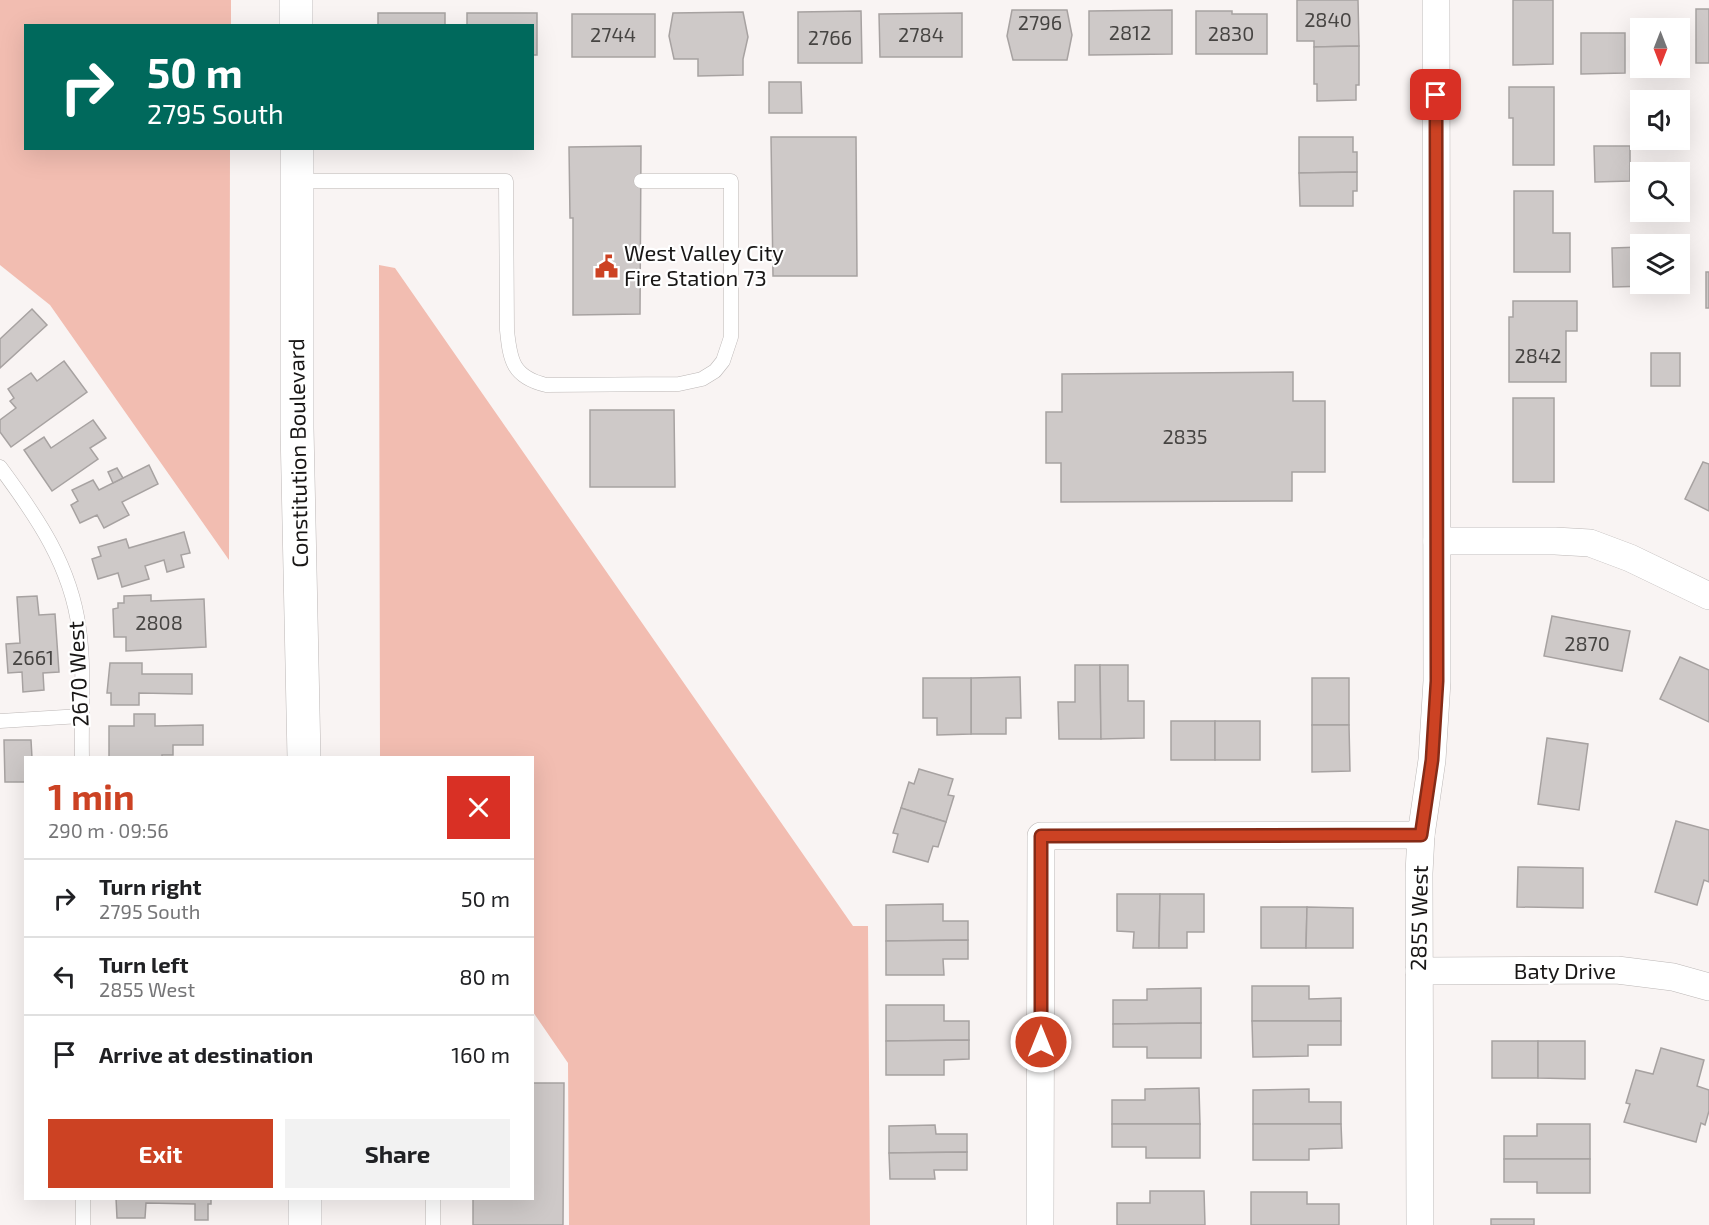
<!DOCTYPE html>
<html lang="en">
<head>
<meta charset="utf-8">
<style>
	body { margin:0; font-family:"Exo 2",sans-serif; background:#f2f2f2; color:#202124; height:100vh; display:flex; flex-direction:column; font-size:22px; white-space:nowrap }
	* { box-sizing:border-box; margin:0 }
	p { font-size:20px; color:#757577 }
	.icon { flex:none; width:33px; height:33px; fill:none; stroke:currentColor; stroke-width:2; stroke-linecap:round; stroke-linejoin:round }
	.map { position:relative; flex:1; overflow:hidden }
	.side { position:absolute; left:24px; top:756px; width:510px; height:444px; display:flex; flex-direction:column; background:#fff; border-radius:0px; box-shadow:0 6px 24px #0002 }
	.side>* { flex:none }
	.banner { position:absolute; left:24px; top:24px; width:510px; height:126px; border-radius:0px; box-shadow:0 6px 24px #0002; background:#00695c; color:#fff; overflow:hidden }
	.needle { width:39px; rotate:180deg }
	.fabs { position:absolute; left:1630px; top:18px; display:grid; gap:12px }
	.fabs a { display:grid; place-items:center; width:60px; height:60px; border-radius:0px; background:#fff; box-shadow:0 6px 24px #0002; font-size:30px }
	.pin { position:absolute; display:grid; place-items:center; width:51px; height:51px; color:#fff; margin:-26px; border-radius:12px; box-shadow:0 3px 9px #0006 }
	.me { position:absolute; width:66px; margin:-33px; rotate:0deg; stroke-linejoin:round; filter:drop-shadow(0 0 4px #0008) }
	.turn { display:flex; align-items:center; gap:21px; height:126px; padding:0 24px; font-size:27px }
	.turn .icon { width:78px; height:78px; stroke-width:2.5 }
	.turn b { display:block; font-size:42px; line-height:51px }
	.round { display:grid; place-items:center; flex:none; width:63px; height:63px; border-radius:0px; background:#f2f2f2 }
	.overview { display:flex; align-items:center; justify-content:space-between; height:102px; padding:0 24px }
	h1 { font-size:36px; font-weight:700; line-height:45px; color:#cc4223 }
	.button { display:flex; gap:12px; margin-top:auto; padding:12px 24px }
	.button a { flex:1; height:69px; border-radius:0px; background:#cc4223; color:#fff; font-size:24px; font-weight:700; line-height:69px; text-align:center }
	.button a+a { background:#f2f2f2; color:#202124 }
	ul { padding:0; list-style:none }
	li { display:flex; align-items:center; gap:18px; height:78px; padding:0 24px; border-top:2px solid #e0e0e0 }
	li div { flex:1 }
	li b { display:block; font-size:22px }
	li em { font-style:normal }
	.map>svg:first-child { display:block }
	.green { fill:#f2bdb1 }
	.building { fill:#cec9c8; stroke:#a7a2a1; stroke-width:1.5 }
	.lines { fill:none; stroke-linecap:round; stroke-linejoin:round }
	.service-casing { stroke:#bcb7b6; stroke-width:15 }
	.minor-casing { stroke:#bcb7b6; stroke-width:28 }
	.tertiary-casing { stroke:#bcb7b6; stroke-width:34 }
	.service { stroke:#fff; stroke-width:14 }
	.minor { stroke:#fff; stroke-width:27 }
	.tertiary { stroke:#fff; stroke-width:33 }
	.route-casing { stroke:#852b17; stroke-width:15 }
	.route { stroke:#cc4223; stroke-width:10 }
	.labels { text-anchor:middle; stroke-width:4.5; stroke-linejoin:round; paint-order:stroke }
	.number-label { font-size:20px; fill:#464442 }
	.poi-label { font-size:22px; fill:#191716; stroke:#fff; text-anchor:start }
	.street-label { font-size:22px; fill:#191716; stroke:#fff }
</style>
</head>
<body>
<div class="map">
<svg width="1709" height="1225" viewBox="0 0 1709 1225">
	<rect width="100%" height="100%" fill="#f9f4f3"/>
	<g class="green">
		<polygon points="0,0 231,0 231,25 26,26 26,148 230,149 229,560 50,305 0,265"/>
		<polygon points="379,265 395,268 853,926 868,926 870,1225 569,1225 568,1063 533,1012 532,758 380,757"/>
	</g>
	<g class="building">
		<polygon points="1297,0 1358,0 1359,46 1314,47 1314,41 1297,41"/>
		<polygon points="1513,0 1553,0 1553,64 1513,65"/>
		<rect x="1696" y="9" width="13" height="54"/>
		<polygon points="1012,10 1067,10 1072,35 1067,60 1013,60 1007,36"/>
		<polygon points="1172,10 1172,54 1089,55 1089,11"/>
		<polygon points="861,11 862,63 798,63 798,12"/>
		<polygon points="1196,11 1232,11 1232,14 1267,14 1267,54 1196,54"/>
		<polygon points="743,12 748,37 743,59 743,75 698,76 698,59 674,59 669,36 673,13"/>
		<rect x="378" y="13" width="67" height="13"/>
		<polygon points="467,13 537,13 537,55 532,55 532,26 467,26"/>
		<polygon points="962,13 962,57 880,57 879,14"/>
		<rect x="572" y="14" width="83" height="43"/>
		<polygon points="1581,33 1625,33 1625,73 1581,74"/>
		<polygon points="1359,46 1359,85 1356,85 1356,100 1317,101 1317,84 1314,84 1314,47"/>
		<polygon points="769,82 801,82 802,113 769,113"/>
		<polygon points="1509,87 1554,87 1554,165 1513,165 1513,118 1509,118"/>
		<polygon points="771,137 856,137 857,276 773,276"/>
		<polygon points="1299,137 1353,137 1353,152 1357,152 1357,172 1299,173"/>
		<polygon points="641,146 640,314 573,315 573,218 570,218 569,147"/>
		<polygon points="1594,146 1630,146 1630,181 1595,182"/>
		<polygon points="1357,172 1357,191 1353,191 1353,206 1300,206 1299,173"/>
		<polygon points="1680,181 1684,181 1684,218 1649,218 1649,212 1680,212"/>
		<polygon points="1514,191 1553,191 1553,233 1570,233 1570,272 1514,272"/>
		<polygon points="1641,247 1641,284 1648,284 1648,286 1613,287 1612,248"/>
		<rect x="1706" y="272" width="3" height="36"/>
		<polygon points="1513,301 1577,301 1577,331 1566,331 1566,382 1509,382 1509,317 1513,317"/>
		<polygon points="32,309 47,325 0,368 0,339"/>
		<rect x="1651" y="353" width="29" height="33"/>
		<polygon points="64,361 87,392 11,447 0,432 0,420 16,408 10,401 14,398 8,389 31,373 37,381"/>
		<polygon points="1293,372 1293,401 1325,401 1325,472 1292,472 1292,501 1061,502 1061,463 1046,463 1046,412 1062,412 1062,374"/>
		<rect x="1513" y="398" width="41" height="84"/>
		<polygon points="590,410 674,410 675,487 590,487"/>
		<polygon points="93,420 106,438 90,448 98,459 52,491 24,450 44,437 51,448"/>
		<polygon points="1703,462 1709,464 1709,511 1685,499"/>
		<polygon points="149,465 158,484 122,502 129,515 104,528 97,515 80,523 71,505 78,501 72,490 93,480 99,490"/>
		<polygon points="117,468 123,478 113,483 108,472"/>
		<polygon points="184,532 190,553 181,555 184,567 167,572 164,560 145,566 149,579 122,587 118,573 98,579 92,559 101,556 98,547 126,539 129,548"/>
		<polygon points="151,595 151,601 204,599 206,647 126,651 126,637 114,637 113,609 118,608 118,603 124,603 124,596"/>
		<polygon points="37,596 39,615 55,614 59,672 43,673 44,690 23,692 22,672 8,673 6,644 20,643 17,597"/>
		<polygon points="1552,616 1630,631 1622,671 1544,656"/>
		<polygon points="1680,657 1709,670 1709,722 1660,699"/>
		<polygon points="110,663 142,663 142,674 192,674 192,694 139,693 139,705 111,705 111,693 107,693"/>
		<polygon points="1075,665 1100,665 1101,739 1059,739 1058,702 1075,702"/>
		<polygon points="1100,665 1128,665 1128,701 1144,701 1144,738 1101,739"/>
		<polygon points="1020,677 1021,718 1006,718 1006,734 971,734 971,678"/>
		<polygon points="923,678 971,678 971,734 937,735 937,718 923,718"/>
		<rect x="1312" y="678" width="37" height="47"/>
		<polygon points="134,714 155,714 155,726 203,725 203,745 173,745 173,755 162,755 162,758 109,758 109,726 134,726"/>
		<rect x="1171" y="721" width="44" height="39"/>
		<rect x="1215" y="721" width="45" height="39"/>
		<polygon points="1312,725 1349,725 1350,771 1312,772"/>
		<polygon points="1547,738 1588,744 1579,810 1538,804"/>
		<polygon points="4,740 31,740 32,758 26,758 26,782 5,782"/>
		<polygon points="919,769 953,779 948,795 954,796 946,822 901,808 909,782 914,784"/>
		<polygon points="901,808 946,822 938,847 933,846 928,862 893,852 898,834 893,833"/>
		<polygon points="1676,821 1709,830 1709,882 1704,880 1697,905 1655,892"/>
		<polygon points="1518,867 1583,868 1583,908 1517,907"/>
		<polygon points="1117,894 1160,894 1159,948 1133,948 1134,932 1117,931"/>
		<polygon points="1160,894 1204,894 1204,932 1187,932 1187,948 1159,948"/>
		<polygon points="943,904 943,921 968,921 968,940 886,941 886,905"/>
		<polygon points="1261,907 1307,907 1306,948 1261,948"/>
		<polygon points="1307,907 1353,908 1353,948 1306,948"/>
		<polygon points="968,940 968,959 943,959 944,975 886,975 886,941"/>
		<polygon points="1252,986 1309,986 1309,999 1341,998 1341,1021 1252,1021"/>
		<polygon points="1201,988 1201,1023 1113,1024 1113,1000 1147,1000 1147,989"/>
		<polygon points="886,1005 944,1005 944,1021 969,1021 969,1040 886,1041"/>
		<polygon points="1252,1021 1341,1021 1341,1045 1308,1045 1308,1056 1253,1057"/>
		<polygon points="1201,1023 1201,1058 1147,1058 1147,1047 1113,1047 1113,1024"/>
		<polygon points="969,1040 969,1059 944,1060 944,1075 886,1075 886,1041"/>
		<rect x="1492" y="1041" width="46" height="37"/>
		<polygon points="1538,1041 1585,1041 1585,1079 1538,1078"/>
		<polygon points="1661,1048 1704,1060 1697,1086 1709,1090 1709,1111 1705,1125 1701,1123 1696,1142 1624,1122 1630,1104 1626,1103 1636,1070 1653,1074"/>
		<polygon points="532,1083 564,1083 563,1225 473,1225 473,1198 532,1198"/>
		<polygon points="1199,1088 1200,1124 1112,1124 1112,1100 1145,1100 1145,1089"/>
		<polygon points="1309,1089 1309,1102 1341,1102 1341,1124 1253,1124 1253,1090"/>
		<polygon points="1112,1124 1200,1124 1200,1158 1146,1158 1146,1147 1112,1147"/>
		<polygon points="1253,1124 1341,1124 1342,1148 1309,1149 1309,1160 1253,1160"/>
		<polygon points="1537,1124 1590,1124 1590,1159 1504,1159 1504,1136 1537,1136"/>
		<polygon points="935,1125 936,1134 967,1134 967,1152 889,1153 889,1126"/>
		<polygon points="967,1152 967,1170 934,1170 935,1179 890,1179 889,1153"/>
		<polygon points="1504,1159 1590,1159 1590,1193 1537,1193 1537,1182 1504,1182"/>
		<polygon points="1150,1191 1204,1191 1205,1225 1117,1225 1117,1203 1150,1203"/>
		<polygon points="1251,1192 1307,1192 1307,1204 1339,1204 1339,1225 1251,1225"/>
		<polygon points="116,1198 211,1198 211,1204 208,1204 208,1220 195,1220 195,1204 146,1203 145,1218 117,1218"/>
		<rect x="1491" y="1219" width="43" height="6"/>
	</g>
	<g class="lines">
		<defs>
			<g id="service">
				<path d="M 297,181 L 506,181 L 507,330 C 510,361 513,377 546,385 L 679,384 L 702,379 L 715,371 L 723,361 L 731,337 L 731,181 L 641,181"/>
				<path d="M 0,467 C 37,517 71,566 79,629 C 85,671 81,715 82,758"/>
				<polyline points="0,721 81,716"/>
				<polyline points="83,1198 83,1225"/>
				<polyline points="433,1225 433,1198"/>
			</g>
			<g id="minor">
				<polyline points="1437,541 1555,541 1590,543 1630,558 1709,596"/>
				<polyline points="1419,971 1617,970 1673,977 1709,987"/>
				<polyline points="1040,1225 1041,836 1421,835"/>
				<polyline points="1420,1225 1419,873 1421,835 1432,760 1437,681 1436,0"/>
			</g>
			<g id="tertiary">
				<polyline points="296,0 296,26"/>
				<polyline points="297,148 297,428 304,758"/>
				<polyline points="305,1198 305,1225"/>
			</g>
		</defs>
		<use href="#service" class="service-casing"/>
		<use href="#minor" class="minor-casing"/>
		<use href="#tertiary" class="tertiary-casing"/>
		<use href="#service" class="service"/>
		<use href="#minor" class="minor"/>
		<use href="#tertiary" class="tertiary"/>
	</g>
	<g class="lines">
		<defs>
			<polyline id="route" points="1041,1042 1041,836 1421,835 1432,760 1437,681 1436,95"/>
		</defs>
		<use href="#route" class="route-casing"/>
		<use href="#route" class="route"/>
	</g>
	<defs>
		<symbol id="civic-bare" viewBox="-9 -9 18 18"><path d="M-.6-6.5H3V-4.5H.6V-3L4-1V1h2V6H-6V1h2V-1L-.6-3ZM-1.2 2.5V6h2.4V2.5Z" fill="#cc4223" stroke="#fff" stroke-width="2.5" paint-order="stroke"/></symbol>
	</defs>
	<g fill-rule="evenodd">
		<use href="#civic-bare" x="590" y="250" width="33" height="33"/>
	</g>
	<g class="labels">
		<g class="number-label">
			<text x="1328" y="27">2840</text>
			<text x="1040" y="30">2796</text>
			<text x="1130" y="40">2812</text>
			<text x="1231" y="41">2830</text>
			<text x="613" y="42">2744</text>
			<text x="921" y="42">2784</text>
			<text x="830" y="45">2766</text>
			<text x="1538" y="363">2842</text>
			<text x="1185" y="444">2835</text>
			<text x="159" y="630">2808</text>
			<text x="1587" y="651">2870</text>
			<text x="33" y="665">2661</text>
		</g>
		<g class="poi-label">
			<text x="624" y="261">West Valley City<tspan x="624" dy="25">Fire Station 73</tspan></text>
		</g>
		<g class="street-label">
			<text transform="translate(298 453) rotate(-91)" y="8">Constitution Boulevard</text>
			<text transform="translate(78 674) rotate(-93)" y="8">2670 West</text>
			<text transform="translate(1419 918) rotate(-89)" y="8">2855 West</text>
			<text x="1565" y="979">Baty Drive</text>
		</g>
	</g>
</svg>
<div class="fabs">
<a><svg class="needle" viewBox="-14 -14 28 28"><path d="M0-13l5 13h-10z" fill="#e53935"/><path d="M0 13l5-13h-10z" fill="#757577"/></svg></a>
<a><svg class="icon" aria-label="sound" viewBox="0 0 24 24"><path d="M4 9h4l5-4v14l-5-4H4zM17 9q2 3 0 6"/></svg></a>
<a><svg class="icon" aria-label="search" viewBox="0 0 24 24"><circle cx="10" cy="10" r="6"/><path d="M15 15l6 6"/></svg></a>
<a><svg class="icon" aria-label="layers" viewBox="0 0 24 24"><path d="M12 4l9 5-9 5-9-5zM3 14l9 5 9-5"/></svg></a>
</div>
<div class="pin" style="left:1436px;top:95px;background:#d93025"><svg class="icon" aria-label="arrive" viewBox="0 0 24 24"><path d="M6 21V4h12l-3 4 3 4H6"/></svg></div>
<svg class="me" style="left:1041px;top:1042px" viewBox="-20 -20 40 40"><circle r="17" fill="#cc4223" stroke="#fff" stroke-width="3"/><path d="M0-11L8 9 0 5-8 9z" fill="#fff"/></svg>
<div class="banner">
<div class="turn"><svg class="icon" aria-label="right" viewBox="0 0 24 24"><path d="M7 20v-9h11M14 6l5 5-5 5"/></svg><div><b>50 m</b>2795 South</div></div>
</div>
<section class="side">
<div class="overview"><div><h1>1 min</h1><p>290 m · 09:56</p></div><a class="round" style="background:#d93025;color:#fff"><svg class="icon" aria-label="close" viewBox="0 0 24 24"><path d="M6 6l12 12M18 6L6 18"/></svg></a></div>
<ul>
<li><svg class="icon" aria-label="right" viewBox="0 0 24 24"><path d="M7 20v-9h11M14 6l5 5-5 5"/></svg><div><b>Turn right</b><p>2795 South</p></div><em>50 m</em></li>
<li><svg class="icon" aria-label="left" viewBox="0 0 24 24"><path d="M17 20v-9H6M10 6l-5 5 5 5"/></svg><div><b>Turn left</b><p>2855 West</p></div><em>80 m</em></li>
<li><svg class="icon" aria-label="arrive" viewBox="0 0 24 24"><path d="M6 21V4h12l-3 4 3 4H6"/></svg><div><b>Arrive at destination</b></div><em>160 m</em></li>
</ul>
<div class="button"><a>Exit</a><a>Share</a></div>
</section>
</div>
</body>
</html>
